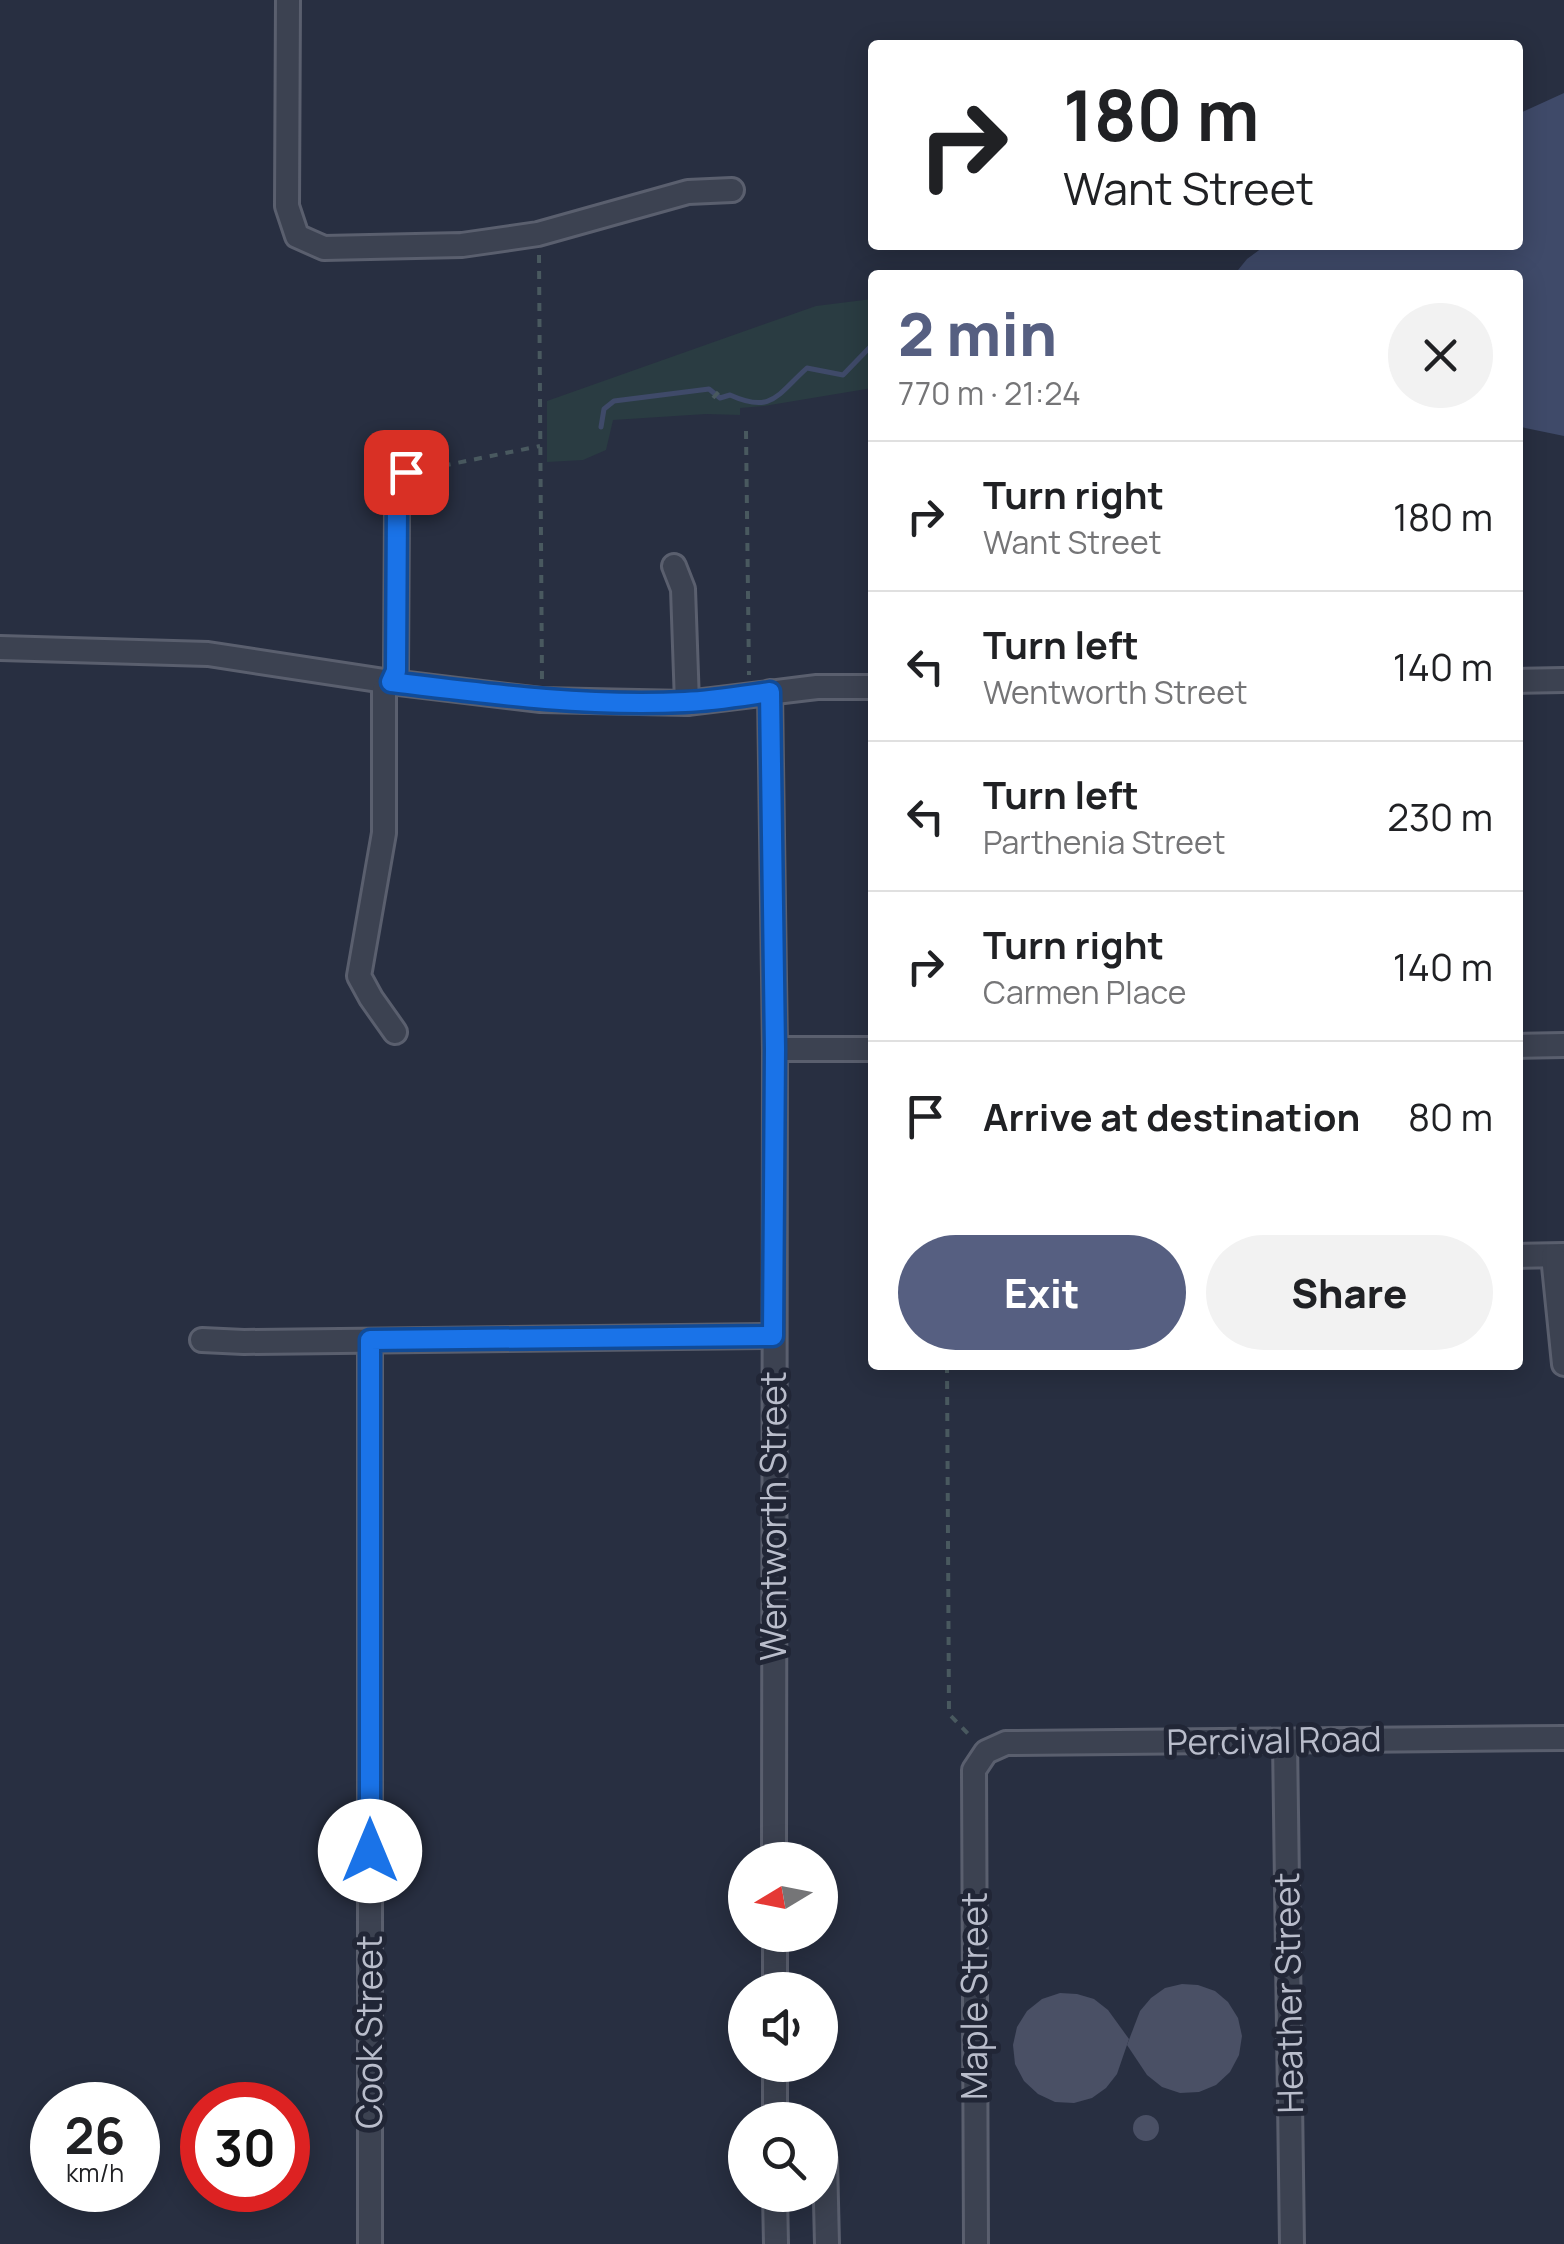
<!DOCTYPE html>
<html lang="en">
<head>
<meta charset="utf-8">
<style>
	body { margin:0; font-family:Manrope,sans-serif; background:#f2f2f2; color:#202124; height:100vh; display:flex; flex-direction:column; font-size:38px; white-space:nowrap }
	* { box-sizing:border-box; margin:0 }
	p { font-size:32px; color:#757577 }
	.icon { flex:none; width:55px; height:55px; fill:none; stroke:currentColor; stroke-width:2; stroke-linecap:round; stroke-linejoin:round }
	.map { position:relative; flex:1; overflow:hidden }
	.sheet { position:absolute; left:868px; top:270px; width:655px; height:1100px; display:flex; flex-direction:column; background:#fff; border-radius:10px; box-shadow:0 5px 25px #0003 }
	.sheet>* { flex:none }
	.hud { position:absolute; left:868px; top:40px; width:655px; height:210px; border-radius:10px; box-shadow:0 5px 25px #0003; background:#fff; color:#202124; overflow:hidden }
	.needle { width:65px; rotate:260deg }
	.tools { position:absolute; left:728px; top:1842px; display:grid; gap:20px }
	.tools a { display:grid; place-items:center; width:110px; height:110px; border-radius:50%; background:#fff; box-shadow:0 5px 25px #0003; font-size:50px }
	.speed { position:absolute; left:30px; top:2082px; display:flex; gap:20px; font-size:50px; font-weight:700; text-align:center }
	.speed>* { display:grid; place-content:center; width:130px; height:130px; border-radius:50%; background:#fff; box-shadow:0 5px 25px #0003; line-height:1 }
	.speed small { font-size:25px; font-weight:400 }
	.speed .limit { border:15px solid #d22; background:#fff; color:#111 }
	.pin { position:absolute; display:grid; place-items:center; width:85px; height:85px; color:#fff; margin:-42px; border-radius:20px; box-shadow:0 5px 15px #0006 }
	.me { position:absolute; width:110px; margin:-55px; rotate:0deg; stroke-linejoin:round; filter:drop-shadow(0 0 8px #0008) }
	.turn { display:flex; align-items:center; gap:35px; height:210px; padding:0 30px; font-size:45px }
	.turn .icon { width:130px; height:130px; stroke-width:2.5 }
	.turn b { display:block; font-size:70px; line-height:85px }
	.round { display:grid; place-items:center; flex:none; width:105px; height:105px; border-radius:52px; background:#f2f2f2 }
	.overview { display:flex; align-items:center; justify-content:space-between; height:170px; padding:0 30px }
	h1 { font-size:60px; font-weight:800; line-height:75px; color:#565f81 }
	.cta { display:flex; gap:20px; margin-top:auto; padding:20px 30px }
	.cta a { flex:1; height:115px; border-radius:60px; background:#565f81; color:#fff; font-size:40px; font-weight:800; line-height:115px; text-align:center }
	.cta a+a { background:#f2f2f2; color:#202124 }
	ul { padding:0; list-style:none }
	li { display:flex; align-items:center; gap:30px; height:150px; padding:0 30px; border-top:2px solid #e0e0e0 }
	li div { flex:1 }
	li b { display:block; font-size:38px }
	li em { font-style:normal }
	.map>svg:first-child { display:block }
	.green { fill:#2a3c42 }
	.water { fill:#3f4a69 }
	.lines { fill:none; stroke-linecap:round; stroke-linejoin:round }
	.stream { stroke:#3f4a69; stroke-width:5 }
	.building { fill:#4a5065 }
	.minor-casing { stroke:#5a5f6e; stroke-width:28 }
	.path { stroke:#49595f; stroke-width:4; stroke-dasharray:8 8; stroke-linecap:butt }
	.minor { stroke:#3c4251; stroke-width:22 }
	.route-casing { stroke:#114b97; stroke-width:25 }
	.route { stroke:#1a73e8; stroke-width:18 }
	.labels { text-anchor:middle; stroke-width:10; stroke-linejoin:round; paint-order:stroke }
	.street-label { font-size:35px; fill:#b9bdcb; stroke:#212636 }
</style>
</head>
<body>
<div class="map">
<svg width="1564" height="2244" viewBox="0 0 1564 2244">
	<rect width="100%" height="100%" fill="#282f41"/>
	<polygon class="green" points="872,299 872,388 764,406 740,408 740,415 706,414 613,420 606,450 583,460 547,462 547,401 816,306"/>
	<polygon class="water" points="1564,93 1564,436 1521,427 1523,413 1518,412 1518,275 1234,275 1247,259 1266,245 1518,245 1518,114"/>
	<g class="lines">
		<path class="stream" d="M 601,427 L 604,409 L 614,401 L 709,389 L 720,398 L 730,395 C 772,414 777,395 807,368 L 843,375 L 872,345"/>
	</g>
	<g class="building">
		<polygon points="1182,1984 1198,1985 1215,1991 1228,2002 1238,2018 1242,2036 1239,2055 1230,2072 1216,2085 1199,2092 1180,2093 1162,2087 1147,2075 1127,2045 1140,2011 1151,1998 1165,1988"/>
		<polygon points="1060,1993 1077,1994 1094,1999 1108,2010 1129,2039 1117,2074 1106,2088 1092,2098 1074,2103 1055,2102 1038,2094 1024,2081 1015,2064 1013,2045 1017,2027 1027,2011 1042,1999"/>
		<circle cx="1146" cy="2128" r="13"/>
	</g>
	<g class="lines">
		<defs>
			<g id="minor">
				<polyline points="288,0 287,206 297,236 324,248 462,245 538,234 688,192 732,190"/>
				<polyline points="674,566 683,589 687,703"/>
				<polyline points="0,648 208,654 391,682 541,700 687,703 817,687 872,687"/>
				<polyline points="1518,681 1564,680"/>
				<polyline points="770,692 775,1049 774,1860"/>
				<polyline points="395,1032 371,998 359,976 384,833 384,690 396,671 397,506 406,472"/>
				<polyline points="1518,1046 1564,1045"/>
				<polyline points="775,1049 872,1049"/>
				<polyline points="1518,1256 1564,1255"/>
				<polyline points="1553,1256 1564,1364"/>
				<polyline points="202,1340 244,1342 773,1336"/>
				<polyline points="370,1341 370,2244"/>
				<polyline points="1285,1741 1292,2244"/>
				<polyline points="775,1935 775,1990"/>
				<polyline points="775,2065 775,2120"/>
				<polyline points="820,2160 825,2160 827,2244"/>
				<polyline points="775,2195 776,2244"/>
				<polyline points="976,2244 974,1770 986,1752 1006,1743 1564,1738"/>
			</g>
		</defs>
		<use href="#minor" class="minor-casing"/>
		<g class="path">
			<polyline points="539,255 542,680"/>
			<polyline points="713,398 722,388"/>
			<polyline points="746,431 749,675"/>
			<polyline points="427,469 540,446"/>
			<polyline points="947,1365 949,1714 972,1738"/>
		</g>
		<use href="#minor" class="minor"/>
	</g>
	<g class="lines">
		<defs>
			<path id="route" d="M 370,1851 L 370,1340 L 773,1336 L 775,1049 L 770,692 C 742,696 713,701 685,702 C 587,707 489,694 391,682 L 396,671 L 397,506 L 406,472"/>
		</defs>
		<use href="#route" class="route-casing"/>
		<use href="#route" class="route"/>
	</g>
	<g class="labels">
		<g class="street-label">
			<text transform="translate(774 1516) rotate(-90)" y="12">Wentworth Street</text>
			<text transform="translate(1274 1741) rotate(-1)" y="12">Percival Road</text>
			<text transform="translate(1289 1993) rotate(-91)" y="12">Heather Street</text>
			<text transform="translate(975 1996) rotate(-90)" y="12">Maple Street</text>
			<text transform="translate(370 2032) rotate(-90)" y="12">Cook Street</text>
		</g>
	</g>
</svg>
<div class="tools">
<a><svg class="needle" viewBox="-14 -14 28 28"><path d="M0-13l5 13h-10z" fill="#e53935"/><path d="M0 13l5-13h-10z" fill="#757577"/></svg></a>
<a><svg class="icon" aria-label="sound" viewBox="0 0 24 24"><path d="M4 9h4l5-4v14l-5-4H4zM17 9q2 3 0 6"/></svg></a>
<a><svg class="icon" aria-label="search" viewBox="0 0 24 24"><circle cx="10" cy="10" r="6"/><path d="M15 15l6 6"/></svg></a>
</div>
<div class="speed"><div>26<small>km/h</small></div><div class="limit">30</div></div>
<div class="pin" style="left:406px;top:472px;background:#d93025"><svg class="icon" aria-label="arrive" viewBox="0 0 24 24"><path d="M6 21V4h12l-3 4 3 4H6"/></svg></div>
<svg class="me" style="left:370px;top:1851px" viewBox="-20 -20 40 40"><circle r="19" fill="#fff"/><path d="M0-13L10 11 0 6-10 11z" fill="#1a73e8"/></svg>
<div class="hud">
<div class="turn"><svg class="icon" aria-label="right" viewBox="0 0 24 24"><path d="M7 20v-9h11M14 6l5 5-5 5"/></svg><div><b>180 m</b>Want Street</div></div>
</div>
<section class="sheet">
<div class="overview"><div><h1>2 min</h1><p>770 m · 21:24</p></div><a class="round"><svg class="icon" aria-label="close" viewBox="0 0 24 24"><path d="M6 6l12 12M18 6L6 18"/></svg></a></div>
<ul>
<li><svg class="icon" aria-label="right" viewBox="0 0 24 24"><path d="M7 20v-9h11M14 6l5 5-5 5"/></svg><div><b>Turn right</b><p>Want Street</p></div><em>180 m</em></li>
<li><svg class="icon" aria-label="left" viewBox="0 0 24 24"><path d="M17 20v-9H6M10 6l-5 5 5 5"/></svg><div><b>Turn left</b><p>Wentworth Street</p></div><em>140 m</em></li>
<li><svg class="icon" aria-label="left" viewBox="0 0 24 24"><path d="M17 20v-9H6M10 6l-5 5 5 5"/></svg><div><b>Turn left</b><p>Parthenia Street</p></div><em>230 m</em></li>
<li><svg class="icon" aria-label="right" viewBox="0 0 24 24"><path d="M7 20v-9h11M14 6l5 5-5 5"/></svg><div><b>Turn right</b><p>Carmen Place</p></div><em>140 m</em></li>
<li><svg class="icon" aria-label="arrive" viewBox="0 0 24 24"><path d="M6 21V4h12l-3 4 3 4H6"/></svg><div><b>Arrive at destination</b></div><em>80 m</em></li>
</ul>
<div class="cta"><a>Exit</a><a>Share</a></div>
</section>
</div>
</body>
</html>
